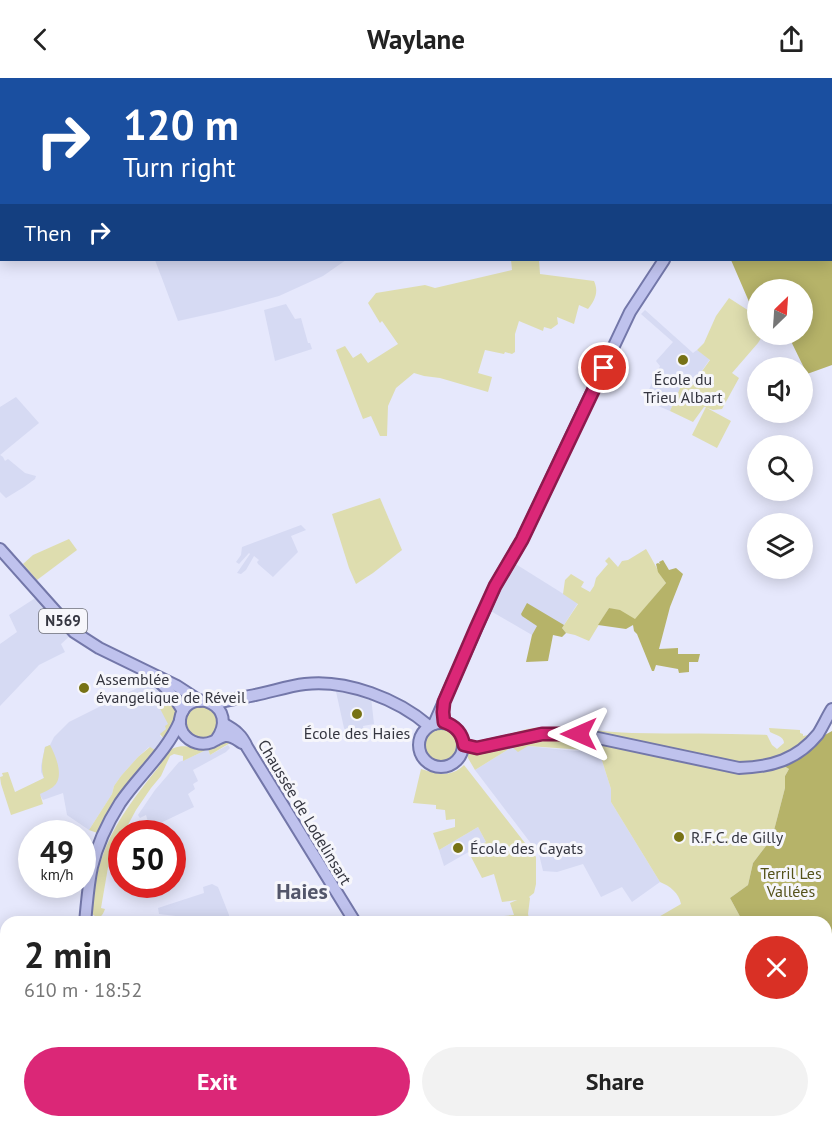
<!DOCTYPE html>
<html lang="en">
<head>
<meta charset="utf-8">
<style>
	body { margin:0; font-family:"PT Sans",sans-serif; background:#f2f2f2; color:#222; height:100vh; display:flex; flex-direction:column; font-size:22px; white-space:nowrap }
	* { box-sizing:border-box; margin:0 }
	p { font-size:20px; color:#767676 }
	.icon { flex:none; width:33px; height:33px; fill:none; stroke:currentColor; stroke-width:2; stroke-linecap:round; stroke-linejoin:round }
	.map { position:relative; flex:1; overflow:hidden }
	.panel { position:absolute; left:0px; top:838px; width:832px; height:212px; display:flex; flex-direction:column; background:#fff; border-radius:18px 18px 0 0; box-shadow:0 3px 15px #0003 }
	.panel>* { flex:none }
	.top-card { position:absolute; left:0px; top:0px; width:832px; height:183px; box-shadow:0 3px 15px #0003; background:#1a4fa0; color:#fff; overflow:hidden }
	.needle { width:39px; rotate:25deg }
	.buttons { position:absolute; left:747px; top:201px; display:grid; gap:12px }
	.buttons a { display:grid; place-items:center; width:66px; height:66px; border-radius:50%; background:#fff; box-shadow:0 3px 15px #0003; font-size:30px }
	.speed { position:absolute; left:18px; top:742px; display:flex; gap:12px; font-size:30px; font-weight:700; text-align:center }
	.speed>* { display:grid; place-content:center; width:78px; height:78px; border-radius:50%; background:#fff; box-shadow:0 3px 15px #0003; line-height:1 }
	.speed small { font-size:15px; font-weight:400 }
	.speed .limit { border:9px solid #d22; background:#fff; color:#111 }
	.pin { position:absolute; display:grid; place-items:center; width:51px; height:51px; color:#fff; margin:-26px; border:3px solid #fff; border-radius:50%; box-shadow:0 2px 6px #0007 }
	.me { position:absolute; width:66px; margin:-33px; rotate:270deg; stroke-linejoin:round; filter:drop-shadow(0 0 4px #0008) }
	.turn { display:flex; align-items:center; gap:21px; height:126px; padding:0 24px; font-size:27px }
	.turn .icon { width:78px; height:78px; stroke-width:2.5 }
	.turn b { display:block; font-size:42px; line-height:51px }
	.then { display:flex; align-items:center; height:57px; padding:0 24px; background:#0003; gap:12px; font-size:22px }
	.round { display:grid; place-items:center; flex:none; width:63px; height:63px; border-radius:32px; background:#f2f2f2 }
	.summary { display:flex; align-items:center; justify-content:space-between; height:102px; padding:0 24px }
	h1 { font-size:36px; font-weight:700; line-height:45px }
	.action { display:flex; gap:12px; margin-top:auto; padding:12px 24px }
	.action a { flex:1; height:69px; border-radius:36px; background:#db2777; color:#fff; font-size:24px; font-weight:700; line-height:69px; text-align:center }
	.action a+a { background:#f2f2f2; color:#222 }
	header { display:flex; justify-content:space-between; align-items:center; height:78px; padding:0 24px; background:#fff; font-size:27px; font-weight:700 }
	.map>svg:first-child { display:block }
	.built { fill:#d6daf3 }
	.green { fill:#deddaf }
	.forest { fill:#b6b369 }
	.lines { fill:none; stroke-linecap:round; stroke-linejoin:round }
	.major-casing { stroke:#7377a9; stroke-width:14 }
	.major { stroke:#bfc2ed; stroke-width:10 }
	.rail { stroke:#50515c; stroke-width:1.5 }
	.route-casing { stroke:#8e194d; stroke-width:15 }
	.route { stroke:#db2777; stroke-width:10 }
	.poi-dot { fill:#777215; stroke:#f6f6fb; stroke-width:2 }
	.labels { text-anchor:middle; stroke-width:6; stroke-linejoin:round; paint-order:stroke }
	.shield { fill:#f6f6fb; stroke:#6f7078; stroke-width:1.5 }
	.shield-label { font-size:15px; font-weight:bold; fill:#353640 }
	.poi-label { font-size:16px; fill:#353640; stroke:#f6f6fb; text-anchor:start }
	.street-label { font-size:16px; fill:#353640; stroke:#f6f6fb }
	.park-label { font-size:16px; fill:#545119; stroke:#f6f6fb }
	.district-label { font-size:22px; font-weight:bold; fill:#53566a; stroke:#f6f6fb }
</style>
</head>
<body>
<header><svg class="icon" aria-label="back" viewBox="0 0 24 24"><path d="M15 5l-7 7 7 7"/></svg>Waylane<svg class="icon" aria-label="share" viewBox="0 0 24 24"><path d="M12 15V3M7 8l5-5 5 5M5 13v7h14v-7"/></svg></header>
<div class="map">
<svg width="832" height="1049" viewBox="0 0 832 1049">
	<rect width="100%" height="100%" fill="#e6e8fc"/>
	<g class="built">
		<polygon points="257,0 588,0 589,1 257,2"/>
		<polygon points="155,182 346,182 323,198 279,218 223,233 178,243"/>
		<polygon points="286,226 295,241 301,240 308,265 310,265 312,271 275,283 264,232"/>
		<polygon points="645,232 693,275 697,272 710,281 690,310 681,308 670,333 644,322 660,288 656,283 673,264 641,236"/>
		<polygon points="16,319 39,345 0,377 3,379 5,383 8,381 25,395 36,398 35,401 24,409 6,420 0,414 0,329"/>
		<polygon points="301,447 306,452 291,458 298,474 273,499 258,486 257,484 259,482 254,478 246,492 241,496 237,495 250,476 249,475 239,486 236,484 241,477 242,469"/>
		<polygon points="514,485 578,525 562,550 566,555 562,559 541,547 532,557 489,532 509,487"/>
		<polygon points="37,519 72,556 61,566 65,574 39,587 0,628 0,566 17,554 9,537"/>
		<polygon points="150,604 156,607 174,623 155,621 169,646 166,651 160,657 161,659 170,660 158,674 149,669 138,679 121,698 114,708 112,716 89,752 67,737 63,715 43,722 33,706 44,700 41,694 41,688 45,669 50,667 54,659 69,644 113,622 112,620 117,617 118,619 144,607 150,609"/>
		<polygon points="335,609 371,619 374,646 363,648 365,658 349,661 348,656 344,650"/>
		<polygon points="228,667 230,670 226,674 193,692 198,703 193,706 195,711 188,716 194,729 150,750 146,737 140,740 138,737 155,712 179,684 187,681 208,671 210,677"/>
		<polygon points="528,668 575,673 599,673 611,711 611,724 660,804 632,824 622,809 601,819 583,786 557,794 543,793 539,776 475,692 512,669"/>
		<polygon points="478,749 486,764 444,788 439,772"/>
		<polygon points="212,806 218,809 229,837 229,844 184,844 184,839 159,836 158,830 204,815 203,809"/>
		<polygon points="6,868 6,1044 28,1044 24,1049 0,1049 0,869"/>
		<polygon points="50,1044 233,1044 232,1049 48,1049"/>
	</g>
	<g class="green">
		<path d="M 511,182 L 539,182 L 540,196 L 594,203 C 599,214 595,222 588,231 L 579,227 L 574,246 L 557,239 L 558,246 L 551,251 L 544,249 L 543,253 L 519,243 L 515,256 L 515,274 L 512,276 L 505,274 L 504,276 L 485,272 L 478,295 L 492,299 L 488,314 L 440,300 L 424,298 L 414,295 L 396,310 L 388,328 L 387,358 L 380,358 L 371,338 L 363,341 L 336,272 L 345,268 L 353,280 L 361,275 L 368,285 L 398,266 L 382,243 L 380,245 L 368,225 L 376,215 L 425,207 L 435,210 L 512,192 Z"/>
		<polygon points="729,220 757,238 758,256 763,257 758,265 732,295 739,300 722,331 713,332 707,330 731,343 717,370 692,357 706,329 704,329 693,344 670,333 681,308 690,310 710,282 697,272 704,265 716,238"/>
		<polygon points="380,420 402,472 373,495 356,506 349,490 332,436"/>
		<polygon points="69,461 77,472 37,502 23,486 33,477"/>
		<path d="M 646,471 C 653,482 658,494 666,505 L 635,542 L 609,530 L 589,563 L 575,557 L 566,555 L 562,550 L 578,526 L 563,516 L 565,502 L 571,496 L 584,504 L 581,509 L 590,514 L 594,508 L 596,500 L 608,486 L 605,483 L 609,479 L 618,489 L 622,483 L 628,482 Z"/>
		<polygon points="154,618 174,623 178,631 170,660 163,660 160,656 166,651 165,648 168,646 155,621 152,622 151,621"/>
		<circle cx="202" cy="644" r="17"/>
		<path d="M 540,649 C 571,648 602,654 632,655 C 677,656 722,655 767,657 L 772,667 L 777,671 L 784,665 C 784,658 775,657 770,654 L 769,650 L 800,652 L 800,655 L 803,656 L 803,658 L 814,656 L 789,676 L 764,686 L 733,686 L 731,683 L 646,664 L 643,666 L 587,654 L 474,666 L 476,663 L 483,663 L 527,651 Z"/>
		<circle cx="440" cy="667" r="17"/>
		<path d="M 573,656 L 621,664 L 714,691 L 747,695 L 784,688 L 789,691 L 785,698 L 785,710 L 772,760 L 753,785 L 748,807 L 730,820 L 743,844 L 650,844 L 681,826 C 679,815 670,808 660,804 L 611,724 L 611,711 L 599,673 L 528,668 L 518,674 L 512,669 L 475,692 L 468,680 L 466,673 L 499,668 L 535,660 Z"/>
		<path d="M 235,662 L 210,677 L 208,671 L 183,683 L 183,678 L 174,676 L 170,678 L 161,698 L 151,710 L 136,732 L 123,756 L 122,756 L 116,774 L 111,772 L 101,830 L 105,831 C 101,842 97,841 90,834 C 92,823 93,813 96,802 C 105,757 129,726 157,691 C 163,684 165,674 174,670 C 185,665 198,672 210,670 C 215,670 217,666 222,664 C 225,662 231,662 235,662 Z"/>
		<path d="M 50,667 C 56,678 65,700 53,709 C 49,712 44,714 40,716 L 43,726 L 11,737 L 1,706 L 0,699 L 3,698 L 2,695 L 8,694 L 15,714 L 44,700 C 40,689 43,680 45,669 Z"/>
		<polygon points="150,669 158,674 100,756 89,752 112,716 114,708 121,698 138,679"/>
		<path d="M 464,687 L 536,779 L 536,806 L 534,815 L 529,819 L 530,820 L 528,836 L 530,844 L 507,844 L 504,838 L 514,837 L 510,825 L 517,822 L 502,824 L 494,796 L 482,800 L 468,773 L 486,764 L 478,749 L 439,772 L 433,755 L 455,749 L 455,741 L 446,742 L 445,732 L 436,731 L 436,727 L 413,725 L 421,691 C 437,696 451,700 464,687 Z"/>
		<polygon points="589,1044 660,1044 661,1049 588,1049"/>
	</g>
	<g class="forest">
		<polygon points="831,129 832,129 832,287 807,296 788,257 802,256 802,212 758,212 757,233 749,227 750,226 731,182 831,182"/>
		<polygon points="663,482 669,492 676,490 683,496 670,529 659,571 678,570 678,576 700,576 698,584 689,584 689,594 679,595 678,591 656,587 654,593 652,593 637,556 634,553 633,547 626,551 598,547 609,530 620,532 635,541 666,505 658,494 656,486 658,485 660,486 659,484"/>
		<polygon points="527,525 564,547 562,550 566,555 562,559 553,557 548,583 526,584 532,557 537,548 522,538 521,536"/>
		<polygon points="832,653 832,1012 827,1013 826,844 743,844 730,820 748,807 753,785 772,760 785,710 785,698 789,691 784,688 823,658"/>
	</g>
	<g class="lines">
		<defs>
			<g id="major">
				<polyline points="785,2 786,0"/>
				<polyline points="0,471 74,554 99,570 177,608 200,623"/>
				<path d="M 157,602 C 168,611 176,621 183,633"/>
				<path d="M 214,626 C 227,622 241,620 255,617 C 271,614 288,608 305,606 C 346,601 398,621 429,648"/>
				<circle cx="441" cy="667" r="22"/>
				<path d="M 224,646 C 235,652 242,657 247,669 L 355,844"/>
				<polyline points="434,646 495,508 522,462 630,234 664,182"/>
				<path d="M 216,662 C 241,628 191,607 181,637 C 179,643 180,650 183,655 C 190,665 202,668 212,664 C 216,662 221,659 225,658 C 232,657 237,662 242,665"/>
				<path d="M 464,667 L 477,670 L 542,656 L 579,656 L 739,690 C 771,689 797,682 818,656 C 823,648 827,639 832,631"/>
				<path d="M 85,844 C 87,826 88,807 92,789 C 97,767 108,744 120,725 C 139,697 166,675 180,643"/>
				<polyline points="389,1044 389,1049"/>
				<polyline points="478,1044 481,1049"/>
				<polyline points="37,1049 41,1044"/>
			</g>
		</defs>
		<use href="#major" class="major-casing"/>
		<use href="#major" class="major"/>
		<g class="rail">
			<polyline points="831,10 832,10"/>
			<polyline points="0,132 2,132"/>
		</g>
	</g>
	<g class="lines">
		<defs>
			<path id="route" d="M 579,656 L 542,656 L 477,670 L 464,667 C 462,655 456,648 444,644 L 443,634 L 444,624 L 476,550 L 495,508 L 522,462 L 604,290"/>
		</defs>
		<use href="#route" class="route-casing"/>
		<use href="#route" class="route"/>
	</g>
	<g class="poi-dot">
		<circle cx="683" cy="282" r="6"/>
		<circle cx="84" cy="610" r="6"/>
		<circle cx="357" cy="636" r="6"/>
		<circle cx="679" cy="759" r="6"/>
		<circle cx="458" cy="770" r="6"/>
	</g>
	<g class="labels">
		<rect class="shield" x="39" y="531" width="48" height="24" rx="4.5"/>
		<g class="shield-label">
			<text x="63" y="548">N569</text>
		</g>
		<g class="poi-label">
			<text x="683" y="307" text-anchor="middle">École du<tspan x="683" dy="18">Trieu Albart</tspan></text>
			<text x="96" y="607">Assemblée<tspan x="96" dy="18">évangelique de Réveil</tspan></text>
			<text x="357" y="661" text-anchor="middle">École des Haies</text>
			<text x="691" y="765">R.F.C. de Gilly</text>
			<text x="470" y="776">École des Cayats</text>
		</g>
		<g class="street-label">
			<text transform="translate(305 734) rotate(59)" y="6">Chaussée de Lodelinsart</text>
		</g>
		<g class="park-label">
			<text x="791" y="801">Terril Les<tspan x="791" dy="18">Vallées</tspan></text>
		</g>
		<g class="district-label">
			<text x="302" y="821">Haies</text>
		</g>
	</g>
</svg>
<div class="buttons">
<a><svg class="needle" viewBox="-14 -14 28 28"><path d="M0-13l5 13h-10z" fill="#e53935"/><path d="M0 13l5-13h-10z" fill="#767676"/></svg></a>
<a><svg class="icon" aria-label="sound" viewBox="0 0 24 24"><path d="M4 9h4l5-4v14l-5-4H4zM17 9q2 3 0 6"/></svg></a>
<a><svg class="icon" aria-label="search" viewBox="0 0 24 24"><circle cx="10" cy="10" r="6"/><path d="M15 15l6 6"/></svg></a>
<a><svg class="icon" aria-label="layers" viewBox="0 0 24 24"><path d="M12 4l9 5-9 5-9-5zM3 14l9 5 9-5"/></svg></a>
</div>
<div class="speed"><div>49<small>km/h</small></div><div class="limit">50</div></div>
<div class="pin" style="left:604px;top:290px;background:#d93025"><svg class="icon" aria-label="arrive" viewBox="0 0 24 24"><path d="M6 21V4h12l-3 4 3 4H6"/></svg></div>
<svg class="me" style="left:579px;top:656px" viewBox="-20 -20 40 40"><path d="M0-17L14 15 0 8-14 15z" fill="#db2777" stroke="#fff" stroke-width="4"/></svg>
<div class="top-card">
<div class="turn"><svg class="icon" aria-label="right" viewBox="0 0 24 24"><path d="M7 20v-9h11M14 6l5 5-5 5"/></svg><div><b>120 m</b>Turn right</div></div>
<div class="then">Then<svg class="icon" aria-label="right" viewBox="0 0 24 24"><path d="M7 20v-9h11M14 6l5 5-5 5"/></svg></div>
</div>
<section class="panel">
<div class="summary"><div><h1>2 min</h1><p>610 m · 18:52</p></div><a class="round" style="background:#d93025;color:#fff"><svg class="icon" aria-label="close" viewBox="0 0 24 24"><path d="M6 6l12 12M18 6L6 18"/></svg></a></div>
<div class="action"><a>Exit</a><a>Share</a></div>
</section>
</div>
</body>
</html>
